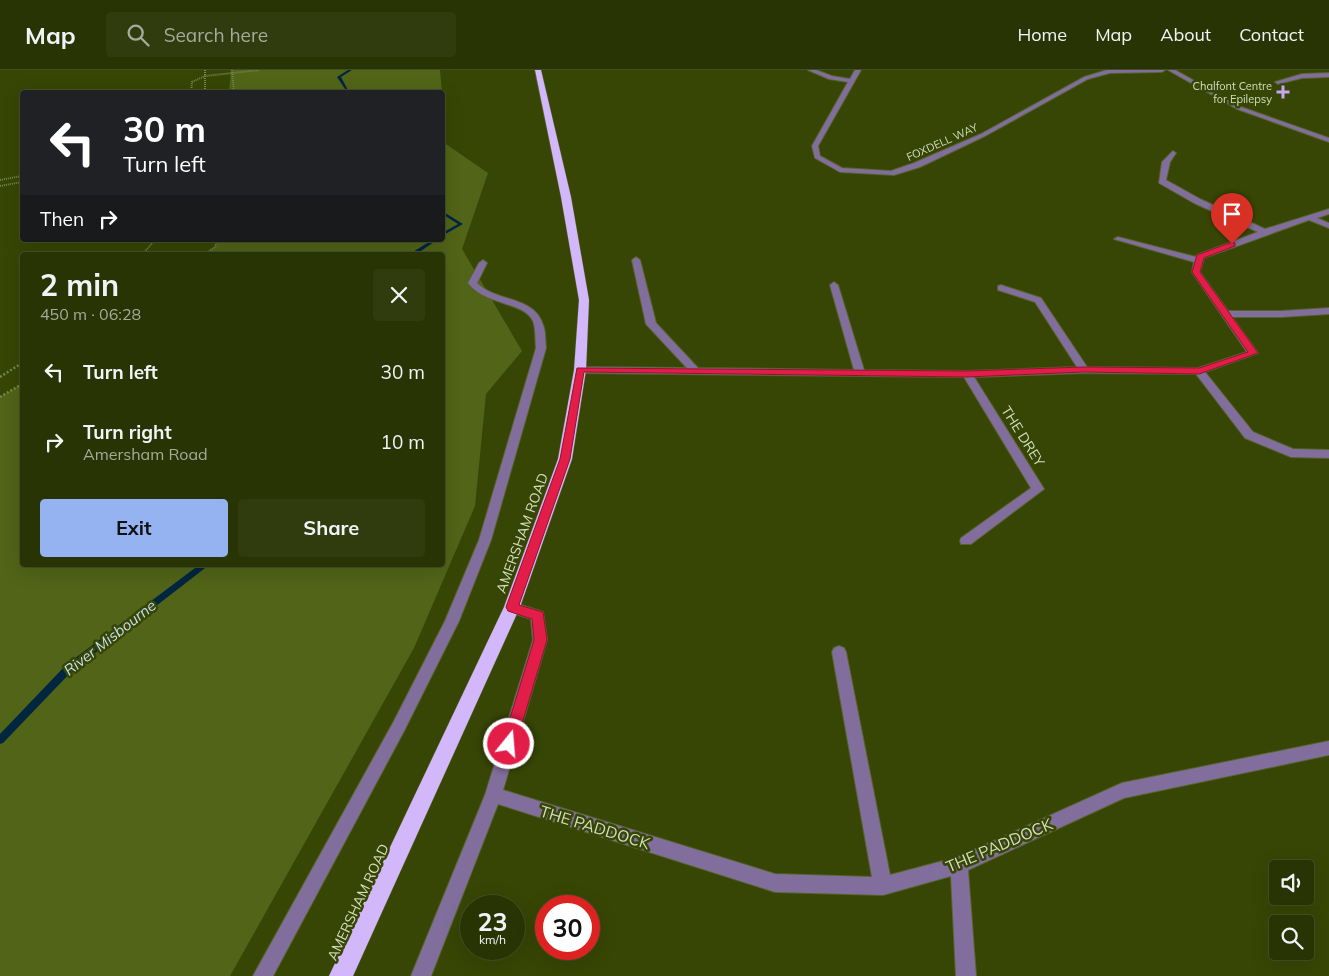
<!DOCTYPE html>
<html lang="en">
<head>
<meta charset="utf-8">
<style>
	body { margin:0; font-family:Mulish,sans-serif; background:#313c0e; color:#f1f3f6; height:100vh; display:flex; flex-direction:column; font-size:19px; white-space:nowrap }
	* { box-sizing:border-box; margin:0 }
	p { font-size:16px; color:#a5aa9a }
	.icon { flex:none; width:28px; height:28px; fill:none; stroke:currentColor; stroke-width:2; stroke-linecap:round; stroke-linejoin:round }
	.map { position:relative; flex:1; overflow:hidden }
	.details { position:absolute; left:20px; top:182px; width:425px; height:315px; display:flex; flex-direction:column; background:#293404; border-radius:5px; box-shadow:0 5px 20px #0002,0 0 0 1px #454f26 }
	.details>* { flex:none }
	.hud { position:absolute; left:20px; top:20px; width:425px; height:152px; border-radius:5px; box-shadow:0 5px 20px #0002,0 0 0 1px #454f26; background:#202124; color:#fff; overflow:hidden }
	.tools { position:absolute; left:1269px; top:790px; display:grid; gap:10px }
	.tools a { display:grid; place-items:center; width:45px; height:45px; border-radius:5px; background:#293404; box-shadow:0 5px 20px #0002,0 0 0 1px #454f26; font-size:25px }
	.speed { position:absolute; left:460px; top:825px; display:flex; gap:10px; font-size:25px; font-weight:700; text-align:center }
	.speed>* { display:grid; place-content:center; width:65px; height:65px; border-radius:50%; background:#293404; box-shadow:0 5px 20px #0002,0 0 0 1px #454f26; line-height:1 }
	.speed small { font-size:12px; font-weight:400 }
	.speed .limit { border:8px solid #d22; background:#fff; color:#111 }
	.pin { position:absolute; display:grid; place-items:center; width:42px; height:42px; color:#fff; margin:-51px -21px; border-radius:50% 50% 50% 0; rotate:-45deg; box-shadow:0 0 5px #0007 }
	.pin .icon { rotate:45deg }
	.me { position:absolute; width:55px; margin:-28px; rotate:17deg; stroke-linejoin:round; filter:drop-shadow(0 0 4px #0008) }
	.turn { display:flex; align-items:center; gap:18px; height:105px; padding:0 20px; font-size:22px }
	.turn .icon { width:65px; height:65px; stroke-width:2.5 }
	.turn b { display:block; font-size:35px; line-height:42px }
	.then { display:flex; align-items:center; height:48px; padding:0 20px; background:#0003; gap:10px; font-size:19px }
	.round { display:grid; place-items:center; flex:none; width:52px; height:52px; border-radius:5px; background:#313c0e }
	.overview { display:flex; align-items:center; justify-content:space-between; height:85px; padding:0 20px }
	h1 { font-size:30px; font-weight:700; line-height:38px }
	.cta { display:flex; gap:10px; margin-top:auto; padding:10px 20px }
	.cta a { flex:1; height:58px; border-radius:5px; background:#95b2f1; color:#111; font-size:20px; font-weight:700; line-height:58px; text-align:center }
	.cta a+a { background:#313c0e; color:#f1f3f6 }
	ul { padding:0; list-style:none }
	li { display:flex; align-items:center; gap:15px; height:70px; padding:0 20px }
	li div { flex:1 }
	li b { display:block; font-size:19px }
	li em { font-style:normal }
	header { display:flex; align-items:center; gap:30px; box-sizing:border-box; height:70px; padding:0 25px; background:#293404; border-bottom:1px solid #454f26 }
	header strong { font-size:24px }
	nav { display:flex; gap:28px; margin-inline-start:auto; font-size:18px }
	.search { width:350px; height:45px; background:#313c0e; display:flex; align-items:center; gap:12px; box-sizing:border-box; padding:0 18px; border-radius:5px; color:#a5aa9a; font-size:19px }
	.map>svg:first-child { display:block }
	.green { fill:#516417 }
	.lines { fill:none; stroke-linecap:round; stroke-linejoin:round }
	.stream { fill:#002640; fill-rule:evenodd }
	.minor-casing { stroke:#56642a; stroke-width:2 }
	.highway-casing { stroke:#56642a; stroke-width:1 }
	.path-far1 { stroke:#778552; stroke-width:2; stroke-dasharray:1 1; stroke-linecap:butt }
	.path { stroke:#778552; stroke-width:2.5; stroke-dasharray:2 2; stroke-linecap:butt }
	.minor { fill:#816e9c; fill-rule:evenodd }
	.highway { fill:#d2b7fa; fill-rule:evenodd }
	.route { fill:#e11d48; stroke:#92132f }
	.poi-dot { fill:#c5a7f1; stroke:#374605; stroke-width:2 }
	.labels { text-anchor:middle; stroke-width:5; stroke-linejoin:round; paint-order:stroke }
	.far-poi-label { font-size:11px; fill:#d3debf; stroke:#374605; text-anchor:end }
	.far-street-label { font-size:11px; fill:#d3debf; stroke:#374605 }
	.street-label { font-size:14px; fill:#d3debf; stroke:#374605 }
	.water-label { font-size:15px; font-style:italic; fill:#c7dff4; stroke:#374605 }
	.near-street-label { font-size:16px; fill:#d3debf; stroke:#374605 }
</style>
</head>
<body>
<header>
<strong>Map</strong>
<div class="search"><svg class="icon" aria-label="search" viewBox="0 0 24 24"><circle cx="10" cy="10" r="6"/><path d="M15 15l6 6"/></svg>Search here</div>
<nav><a>Home</a><a>Map</a><a>About</a><a>Contact</a></nav>
</header>
<div class="map">
<svg width="1329" height="906" viewBox="0 0 1329 906">
	<rect width="100%" height="100%" fill="#374605"/>
	<g class="green">
		<polygon points="231,0 440,0 442,22 229,22"/>
		<polygon points="443,72 488,103 462,179 522,281 486,324 475,436 414,578 230,906 0,906 0,327 22,314 22,495 442,495 442,185 204,185 216,176 217,170 442,170"/>
	</g>
	<g class="lines">
		<g class="stream">
			<polygon points="348,0 352,0 341,7 349,22 347,22 337,7"/>
			<polygon points="442,141 463,154 442,166 442,163 458,154 442,144"/>
			<polygon points="432,170 437,170 415,185 408,185"/>
			<polygon points="199,495 209,495 72,601 3,673 0,674 0,664 66,595"/>
		</g>
		<defs>
			<g id="minor">
				<polygon points="808,0 816,0 832,6 850,9 855,0 861,0 818,76 820,86 842,98 891,101 914,93 981,64 1084,7 1107,0 1165,0 1162,2 1110,3 1088,9 985,66 920,97 894,105 840,102 815,88 812,76 848,12 829,9"/>
				<polygon points="1168,0 1175,0 1241,37 1329,68 1329,72 1237,39"/>
				<polygon points="1329,3 1329,7 1302,8 1278,14 1275,12 1302,4"/>
				<polygon points="1173,81 1176,83 1170,92 1166,110 1200,129 1265,159 1329,139 1329,144 1317,148 1329,153 1329,158 1309,150 1204,188 1200,202 1228,241 1281,241 1329,238 1329,244 1281,247 1232,247 1258,283 1205,302 1253,362 1293,379 1329,380 1329,388 1291,387 1245,368 1196,304 1084,303 974,307 1044,419 971,474 961,474 960,471 961,468 1031,418 964,307 580,303 575,300 580,297 687,298 646,254 632,190 636,187 640,190 656,253 698,298 854,300 830,215 834,212 838,215 864,300 967,301 1077,297 1035,232 998,220 998,216 1001,215 1041,228 1087,297 1198,298 1247,282 1192,202 1194,192 1114,169 1118,167 1196,187 1197,185 1258,162 1194,133 1159,113 1162,92"/>
				<path d="M 483,190 L 487,193 L 477,213 C 495,232 535,226 543,255 C 546,262 545,270 546,278 L 491,470 L 459,551 L 404,661 L 273,906 L 253,906 L 394,651 L 445,551 L 479,470 L 536,278 C 535,269 536,259 533,251 C 523,231 486,236 468,213 L 479,193 Z"/>
				<polygon points="512,532 543,542 547,570 503,720 775,804 872,807 832,582 834,578 839,576 844,578 846,582 890,805 958,787 1122,713 1329,671 1329,685 1124,728 968,800 976,906 956,906 951,806 883,825 775,822 498,734 431,906 411,906 485,725 533,570 531,549 507,541 505,537 507,533"/>
			</g>
			<polygon id="highway" points="535,0 541,0 571,127 589,230 586,300 572,389 520,537 353,906 329,906 504,537 558,389 574,300 579,230 561,127"/>
		</defs>
		<use href="#minor" class="minor-casing"/>
		<use href="#highway" class="highway-casing"/>
		<g class="path-far1">
			<polyline points="205,0 205,22"/>
			<polyline points="232,0 234,22"/>
			<polyline points="191,22 192,12 205,6 260,0"/>
			<polyline points="0,110 22,106"/>
			<polyline points="0,116 22,112"/>
			<polyline points="142,185 155,170"/>
			<polyline points="204,185 216,176 215,170"/>
		</g>
		<g class="path">
			<polyline points="0,307 22,293"/>
			<polyline points="0,327 22,314"/>
		</g>
		<use href="#minor" class="minor"/>
		<use href="#highway" class="highway"/>
	</g>
	<polygon class="route" points="1232,172 1235,173 1235,176 1204,188 1200,202 1258,283 1199,304 1084,302 967,307 584,302 570,389 519,535 543,542 547,570 516,674 514,678 509,680 504,678 502,674 534,570 532,549 508,541 506,537 560,389 577,298 967,301 1084,297 1199,298 1248,282 1192,202 1197,185"/>
	<path class="poi-dot" d="M1280.5 14.5h5v5h5v5h-5v5h-5v-5h-5v-5h5z"/>
	<g class="labels">
		<g class="far-poi-label">
			<text x="1272" y="20">Chalfont Centre<tspan x="1272" dy="13">for Epilepsy</tspan></text>
		</g>
		<g class="far-street-label">
			<text transform="translate(942 72) rotate(-24)" y="4">FOXDELL WAY</text>
		</g>
		<g class="street-label">
			<text transform="translate(1023 366) rotate(58)" y="5">THE DREY</text>
			<text transform="translate(522 463) rotate(-70)" y="5">AMERSHAM ROAD</text>
			<text transform="translate(358 832) rotate(-65)" y="5">AMERSHAM ROAD</text>
		</g>
		<g class="water-label">
			<text transform="translate(110 568) rotate(-38)" y="5">River Misbourne</text>
		</g>
		<g class="near-street-label">
			<text transform="translate(595 757) rotate(17)" y="6">THE PADDOCK</text>
			<text transform="translate(999 775) rotate(-23)" y="6">THE PADDOCK</text>
		</g>
	</g>
</svg>
<div class="tools">
<a><svg class="icon" aria-label="sound" viewBox="0 0 24 24"><path d="M4 9h4l5-4v14l-5-4H4zM17 9q2 3 0 6"/></svg></a>
<a><svg class="icon" aria-label="search" viewBox="0 0 24 24"><circle cx="10" cy="10" r="6"/><path d="M15 15l6 6"/></svg></a>
</div>
<div class="speed"><div>23<small>km/h</small></div><div class="limit">30</div></div>
<div class="pin" style="left:1232px;top:174px;background:#d93025"><svg class="icon" aria-label="arrive" viewBox="0 0 24 24"><path d="M6 21V4h12l-3 4 3 4H6"/></svg></div>
<svg class="me" style="left:509px;top:674px" viewBox="-20 -20 40 40"><circle r="17" fill="#e11d48" stroke="#fff" stroke-width="3"/><path d="M0-11L8 9 0 5-8 9z" fill="#fff"/></svg>
<div class="hud">
<div class="turn"><svg class="icon" aria-label="left" viewBox="0 0 24 24"><path d="M17 20v-9H6M10 6l-5 5 5 5"/></svg><div><b>30 m</b>Turn left</div></div>
<div class="then">Then<svg class="icon" aria-label="right" viewBox="0 0 24 24"><path d="M7 20v-9h11M14 6l5 5-5 5"/></svg></div>
</div>
<section class="details">
<div class="overview"><div><h1>2 min</h1><p>450 m · 06:28</p></div><a class="round"><svg class="icon" aria-label="close" viewBox="0 0 24 24"><path d="M6 6l12 12M18 6L6 18"/></svg></a></div>
<ul>
<li><svg class="icon" aria-label="left" viewBox="0 0 24 24"><path d="M17 20v-9H6M10 6l-5 5 5 5"/></svg><div><b>Turn left</b></div><em>30 m</em></li>
<li><svg class="icon" aria-label="right" viewBox="0 0 24 24"><path d="M7 20v-9h11M14 6l5 5-5 5"/></svg><div><b>Turn right</b><p>Amersham Road</p></div><em>10 m</em></li>
</ul>
<div class="cta"><a>Exit</a><a>Share</a></div>
</section>
</div>
</body>
</html>
